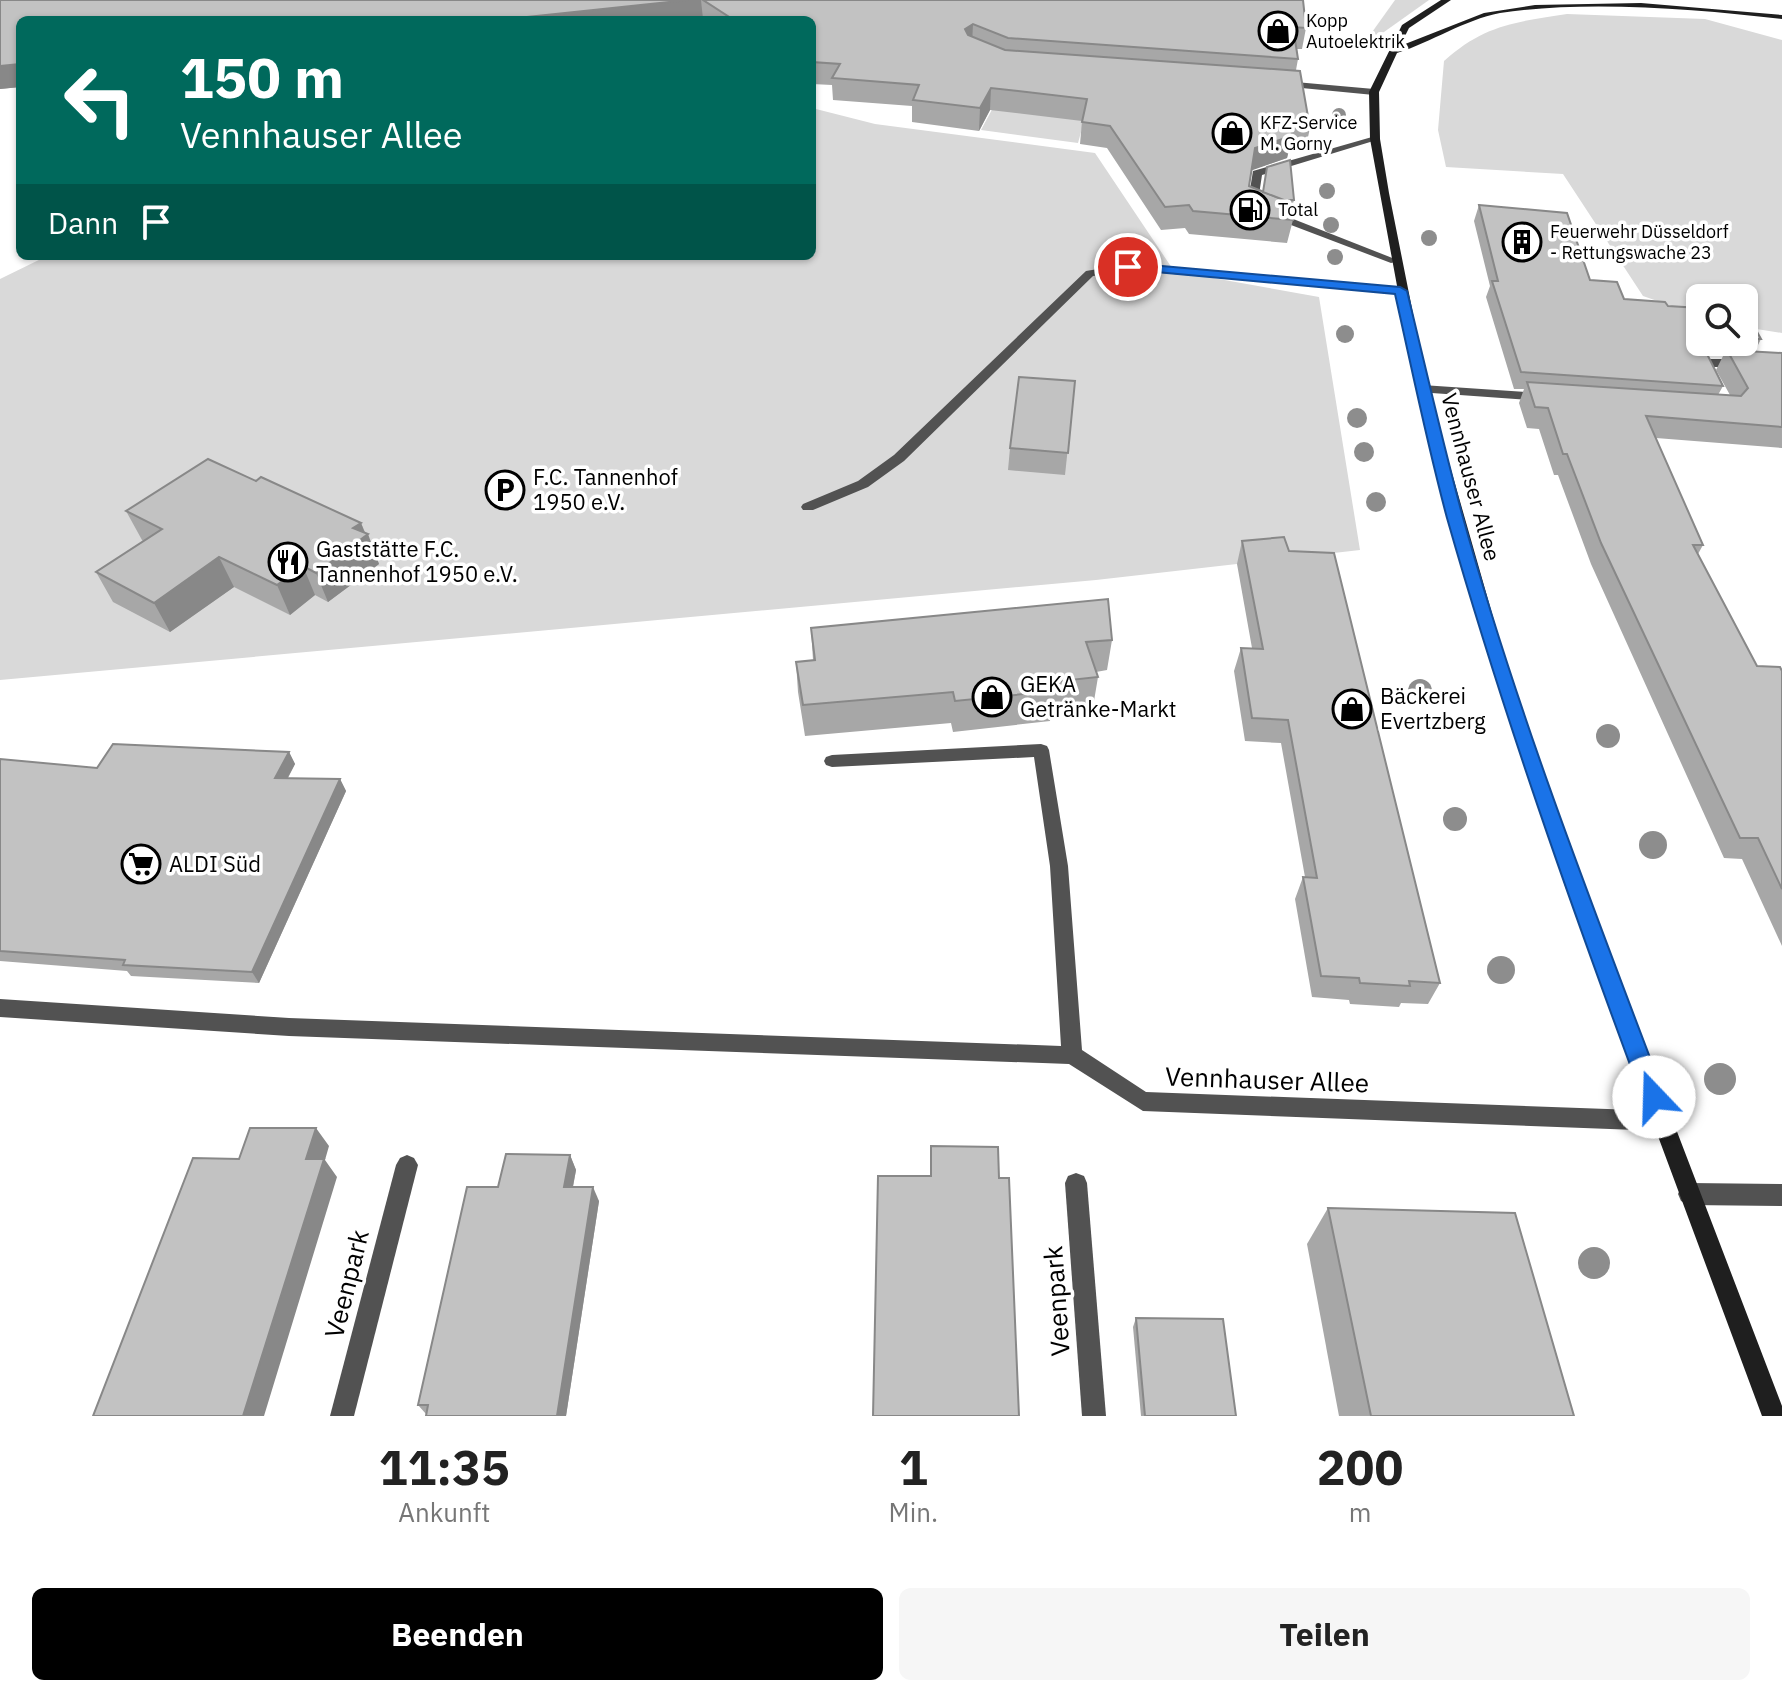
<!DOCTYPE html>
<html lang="de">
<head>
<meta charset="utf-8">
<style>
	body { margin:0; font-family:"IBM Plex Sans",sans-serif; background:#f6f6f6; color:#222; height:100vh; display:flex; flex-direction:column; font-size:30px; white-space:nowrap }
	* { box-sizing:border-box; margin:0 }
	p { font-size:26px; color:#767676 }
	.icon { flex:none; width:44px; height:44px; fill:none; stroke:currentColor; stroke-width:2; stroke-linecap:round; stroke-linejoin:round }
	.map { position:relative; height:1416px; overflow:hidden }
	.details { display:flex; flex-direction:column; background:#fff; flex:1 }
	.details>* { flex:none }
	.hud { position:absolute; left:16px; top:16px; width:800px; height:244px; border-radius:12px; box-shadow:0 2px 6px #0004; background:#00695c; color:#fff; overflow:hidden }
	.buttons { position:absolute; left:1686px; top:284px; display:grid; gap:16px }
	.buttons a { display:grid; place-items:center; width:72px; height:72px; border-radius:12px; background:#fff; box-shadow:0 2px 6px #0004; font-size:40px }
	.pin { position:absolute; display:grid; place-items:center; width:68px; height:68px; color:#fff; margin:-34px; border:4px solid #fff; border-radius:50%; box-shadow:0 2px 8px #0007 }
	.me { position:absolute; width:88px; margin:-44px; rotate:339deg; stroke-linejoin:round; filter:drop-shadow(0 0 6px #0008) }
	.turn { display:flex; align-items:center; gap:28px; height:168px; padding:0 32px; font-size:36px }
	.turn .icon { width:104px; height:104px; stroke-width:2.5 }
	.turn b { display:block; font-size:56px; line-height:68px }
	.then { display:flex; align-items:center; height:76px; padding:0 32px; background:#0003; gap:16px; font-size:30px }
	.eta { display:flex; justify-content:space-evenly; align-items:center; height:136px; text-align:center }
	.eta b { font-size:48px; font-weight:800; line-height:56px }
	.primary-button { display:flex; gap:16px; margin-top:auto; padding:16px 32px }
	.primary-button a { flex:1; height:92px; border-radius:12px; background:#000; color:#fff; font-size:32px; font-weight:800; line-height:92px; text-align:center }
	.primary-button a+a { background:#f6f6f6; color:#222 }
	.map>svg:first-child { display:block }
	.green { fill:#d9d9d9 }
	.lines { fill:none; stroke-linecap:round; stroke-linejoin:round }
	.service { fill:#525252; fill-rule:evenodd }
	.minor { fill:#525252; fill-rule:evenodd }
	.secondary { fill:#1f1f1f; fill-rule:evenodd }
	.tree { fill:#8d8d8d }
	.wall { fill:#a7a7a7; fill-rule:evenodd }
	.shaded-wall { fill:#888 }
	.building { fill:#c2c2c2; stroke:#888; stroke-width:2 }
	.route { fill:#1a73e8; stroke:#114b97; stroke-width:2 }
	.labels { text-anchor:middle; stroke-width:7; stroke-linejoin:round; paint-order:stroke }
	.far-poi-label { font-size:18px; fill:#000; stroke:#fff; text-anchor:start }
	.poi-label { font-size:22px; fill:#000; stroke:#fff; text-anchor:start }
	.street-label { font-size:22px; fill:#000; stroke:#fff }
	.near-street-label { font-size:26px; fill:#000; stroke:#fff }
</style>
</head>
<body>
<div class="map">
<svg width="1782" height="1416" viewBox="0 0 1782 1416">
	<rect width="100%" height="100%" fill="#fff"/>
	<g class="green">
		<polygon points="1395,0 1429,0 1377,37 1370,35"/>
		<path d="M 1567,14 L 1705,19 L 1782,40 L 1782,333 L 1744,327 L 1744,298 L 1700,298 L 1700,316 L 1643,296 L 1563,174 L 1446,167 L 1438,130 L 1444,61 C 1484,25 1515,22 1567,14 Z"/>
		<polygon points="1071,100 1089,103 1078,143 981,130 995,104 1061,118"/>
		<polygon points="812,108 875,124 1095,153 1174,271 1319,297 1360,550 1096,580 0,680 0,279 47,256 812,256"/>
	</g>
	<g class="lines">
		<g class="service">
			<polygon points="1372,137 1380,139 1262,175 1257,208 1252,211 1247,208 1253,171"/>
			<polygon points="1270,213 1278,213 1400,261 1391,263 1270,217"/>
			<polygon points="1128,264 1400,288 1406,291 1400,294 1128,270 1093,276 904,461 868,487 813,510 803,510 801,507 803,504 858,481 894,455 1086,271"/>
			<polygon points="1703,359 1782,359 1782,367 1711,367 1714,373 1708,377 1704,376 1697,363"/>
			<polygon points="1422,385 1543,393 1549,397 1543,401 1418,392 1418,386"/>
			<polygon points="1041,744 1047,746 1049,750 1068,866 1082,1050 1146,1092 1663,1111 1670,1114 1673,1121 1670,1128 1663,1131 1143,1111 1069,1064 289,1036 0,1017 0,999 289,1018 1061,1046 1050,866 1034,757 832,767 826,765 824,761 826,757 832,755"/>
		</g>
		<g class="minor">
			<polygon points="1284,81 1374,89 1379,92 1374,95 1281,86 1280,84"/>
			<polygon points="407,1155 414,1158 418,1165 354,1416 330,1416 396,1165 400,1158"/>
			<polygon points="1076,1173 1084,1176 1087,1183 1106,1416 1082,1416 1065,1183 1068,1176"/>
			<polygon points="1689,1183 1782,1184 1782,1206 1689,1205 1681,1201 1678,1194 1681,1187"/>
		</g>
		<path class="secondary" d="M 1441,0 L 1451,0 L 1409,28 L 1400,46 L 1484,13 L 1535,5 L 1641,3 L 1782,15 L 1782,19 C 1696,9 1585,0 1500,13 C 1464,20 1432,42 1397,53 L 1379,92 L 1380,139 L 1389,193 L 1428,389 L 1503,652 L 1583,886 L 1782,1406 L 1782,1416 L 1762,1416 L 1565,886 L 1487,652 L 1416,389 L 1370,139 L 1369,92 L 1402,25 Z"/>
	</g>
	<g class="tree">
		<circle cx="1339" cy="115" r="7"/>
		<circle cx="1327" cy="191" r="8"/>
		<circle cx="1331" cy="225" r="8"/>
		<circle cx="1429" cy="238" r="8"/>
		<circle cx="1335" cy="257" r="8"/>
		<circle cx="1345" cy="334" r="9"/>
		<circle cx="1357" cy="418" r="10"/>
		<circle cx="1364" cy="452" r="10"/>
		<circle cx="1376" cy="502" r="10"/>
		<circle cx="1420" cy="691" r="12"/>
		<circle cx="1608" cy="736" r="12"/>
		<circle cx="1455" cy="819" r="12"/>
		<circle cx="1653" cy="845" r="14"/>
		<circle cx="1501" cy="970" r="14"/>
		<circle cx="1720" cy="1079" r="16"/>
		<circle cx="1594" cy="1263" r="16"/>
	</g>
	<g class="wall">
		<polygon points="0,0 1303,0 1306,28 1302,49 1297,49 1298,59 1296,70 1310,128 1305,151 1289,150 1287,158 1251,170 1249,186 1262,191 1294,200 1292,208 1293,220 1287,243 1189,234 1185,228 1161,230 1107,148 1080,144 1082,121 990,110 979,131 912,122 912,106 833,100 832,85 812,84 812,20 20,20 20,87 0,89"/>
		<path d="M 1479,205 L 1590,280 L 1624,299 L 1668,306 L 1700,342 L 1744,342 L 1744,312 L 1761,339 L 1755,351 L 1782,353 L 1782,448 L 1656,438 L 1703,545 L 1698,554 L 1757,666 L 1782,671 L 1782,946 L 1742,859 L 1724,858 L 1591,564 L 1558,475 L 1554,475 L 1539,429 L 1527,428 L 1519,403 L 1524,389 L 1514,389 L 1486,297 L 1490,286 L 1474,221 ZM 1708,356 L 1723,356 L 1716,370 L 1730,395 L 1718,395 L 1723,386 Z"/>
		<polygon points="1075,381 1065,475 1008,470 1010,448"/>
		<polygon points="256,481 361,523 379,564 328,602 315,595 290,615 234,587 170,632 113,602 96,572 143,541 142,540 126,511"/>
		<polygon points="1242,541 1440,983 1428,1004 1401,1003 1399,1007 1350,1004 1349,1000 1312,997 1295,899 1303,877 1305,877 1281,743 1245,741 1234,671 1241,648 1252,648 1237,564"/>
		<polygon points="811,628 1112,640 1107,670 1096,672 1098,677 1093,707 1051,712 1050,721 953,732 951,723 805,736 798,692 796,662 813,660"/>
		<polygon points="289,752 295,764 288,778 340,779 346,791 259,983 131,976 127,971 0,961 0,759 97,768"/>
		<polygon points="570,1155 576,1170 573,1187 599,1201 566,1416 426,1416 426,1414 418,1405 498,1187"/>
		<polygon points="1328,1208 1574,1416 1339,1416 1307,1244"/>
		<polygon points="1136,1318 1236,1416 1141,1416 1133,1327"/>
	</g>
	<g class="shaded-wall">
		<polygon points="688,0 701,0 703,19 499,20"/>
		<polygon points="973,24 972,45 965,29"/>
		<polygon points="20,64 20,87 0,89 0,66"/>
		<polygon points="991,88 990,110 979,131 980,108"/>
		<polygon points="1292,136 1287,158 1250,171 1255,148"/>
		<polygon points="1708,342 1710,342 1703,356 1703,346"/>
		<polygon points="361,523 366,536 368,534 379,564 328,602 316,573 353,528"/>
		<polygon points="219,557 234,587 170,632 154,603"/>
		<polygon points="303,566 315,595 290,615 277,585"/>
		<polygon points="289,752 295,764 281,790 275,778"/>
		<polygon points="340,779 346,791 259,983 252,972"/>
		<polygon points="316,1128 329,1146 325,1160 337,1177 264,1416 243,1416 306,1159"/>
		<polygon points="570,1155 576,1170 570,1201 564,1187"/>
		<polygon points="593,1187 599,1201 566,1416 557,1416"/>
	</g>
	<g class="building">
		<polygon points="0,0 688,0 499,20 20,20 20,64 0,66"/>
		<polygon points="703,0 1303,0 1306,28 1293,27 1298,59 1008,38 973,24 965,29 968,35 1005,50 1300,71 1310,128 1291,127 1292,136 1255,148 1249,186 1292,203 1293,220 1193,211 1189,205 1165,207 1110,126 1082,122 1087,99 991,88 980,108 913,100 919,85 832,78 840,64 812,62 812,20 734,20"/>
		<polygon points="1290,160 1294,200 1289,200 1289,202 1263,192 1267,167"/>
		<polygon points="1479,205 1567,213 1590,280 1617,282 1624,299 1665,302 1668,306 1700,308 1700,342 1708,342 1703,346 1723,386 1521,372 1492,281 1498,281"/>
		<polygon points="1744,312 1746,312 1761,339 1744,339"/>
		<polygon points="1727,350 1782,353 1782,427 1646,416 1703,545 1693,545 1757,666 1780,667 1782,671 1782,889 1758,838 1740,838 1601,543 1567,454 1563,454 1548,408 1535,407 1527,382 1741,396 1748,388"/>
		<polygon points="1019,377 1075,381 1068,453 1010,448"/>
		<polygon points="208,459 256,481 261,477 361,523 353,528 368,534 316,573 303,566 277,585 219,557 154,603 96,572 162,529 126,511"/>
		<polygon points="1284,537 1289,551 1334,553 1440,983 1409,981 1410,986 1360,983 1359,978 1321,976 1303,877 1317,878 1288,720 1252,718 1241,648 1263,649 1242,541"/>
		<polygon points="1108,599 1112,640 1086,642 1098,677 1051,682 1054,691 955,701 953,692 803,705 796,662 815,660 811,628"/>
		<polygon points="113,744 289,752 275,778 340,779 252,972 123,965 125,960 0,951 0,759 97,768"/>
		<polygon points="250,1128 316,1128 306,1159 324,1159 243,1416 93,1416 193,1158 239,1159"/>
		<polygon points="931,1146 998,1147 999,1178 1009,1178 1019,1416 873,1416 878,1176 931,1176"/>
		<polygon points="506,1154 570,1155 564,1187 593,1187 557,1416 426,1416 428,1405 418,1405 467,1187 498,1187"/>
		<polygon points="1328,1208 1515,1213 1574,1416 1371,1416"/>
		<polygon points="1136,1318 1223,1319 1236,1416 1145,1416"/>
	</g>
	<path class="route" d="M 1128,263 L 1400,287 L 1407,291 C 1425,365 1442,440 1462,514 C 1517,712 1592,905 1665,1097 L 1662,1104 L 1654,1108 L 1645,1104 L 1642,1097 C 1571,906 1503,714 1447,518 C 1427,444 1412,369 1395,294 L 1124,269 L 1122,267 Z"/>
	<defs>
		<symbol id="shop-ring" viewBox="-11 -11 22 22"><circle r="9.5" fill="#fff" stroke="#000" stroke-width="1.5"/><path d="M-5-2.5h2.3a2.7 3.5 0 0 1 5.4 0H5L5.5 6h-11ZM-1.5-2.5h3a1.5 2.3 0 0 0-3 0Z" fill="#000"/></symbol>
		<symbol id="fuel-ring" viewBox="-11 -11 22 22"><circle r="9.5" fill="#fff" stroke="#000" stroke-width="1.5"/><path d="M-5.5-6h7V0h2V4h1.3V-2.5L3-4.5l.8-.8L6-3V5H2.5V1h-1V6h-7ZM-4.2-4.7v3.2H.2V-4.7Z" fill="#000"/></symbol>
		<symbol id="building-ring" viewBox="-11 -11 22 22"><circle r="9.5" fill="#fff" stroke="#000" stroke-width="1.5"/><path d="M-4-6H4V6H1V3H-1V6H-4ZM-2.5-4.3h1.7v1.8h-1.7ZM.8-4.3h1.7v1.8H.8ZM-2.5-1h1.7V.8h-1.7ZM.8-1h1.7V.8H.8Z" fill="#000"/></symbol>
		<symbol id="parking-ring" viewBox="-11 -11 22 22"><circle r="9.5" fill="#fff" stroke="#000" stroke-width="1.5"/><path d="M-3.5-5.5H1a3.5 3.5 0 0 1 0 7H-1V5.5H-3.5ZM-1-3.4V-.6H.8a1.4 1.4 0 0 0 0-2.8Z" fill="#000"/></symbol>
		<symbol id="restaurant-ring" viewBox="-11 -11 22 22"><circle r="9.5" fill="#fff" stroke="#000" stroke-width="1.5"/><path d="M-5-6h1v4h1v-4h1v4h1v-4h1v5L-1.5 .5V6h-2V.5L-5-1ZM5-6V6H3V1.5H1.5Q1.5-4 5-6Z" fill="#000"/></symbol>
		<symbol id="supermarket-ring" viewBox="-11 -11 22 22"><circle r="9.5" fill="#fff" stroke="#000" stroke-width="1.5"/><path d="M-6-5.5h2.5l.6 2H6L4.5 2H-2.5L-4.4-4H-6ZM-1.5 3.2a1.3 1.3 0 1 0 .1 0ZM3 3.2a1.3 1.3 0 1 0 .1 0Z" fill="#000"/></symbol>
	</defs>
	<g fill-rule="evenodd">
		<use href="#shop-ring" x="1256" y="9" width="44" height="44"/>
		<use href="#shop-ring" x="1210" y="111" width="44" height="44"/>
		<use href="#fuel-ring" x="1228" y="188" width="44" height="44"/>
		<use href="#building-ring" x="1500" y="220" width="44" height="44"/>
		<use href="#parking-ring" x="483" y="468" width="44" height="44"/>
		<use href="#restaurant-ring" x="266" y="540" width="44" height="44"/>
		<use href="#shop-ring" x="970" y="675" width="44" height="44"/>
		<use href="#shop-ring" x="1330" y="687" width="44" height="44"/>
		<use href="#supermarket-ring" x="119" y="842" width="44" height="44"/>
	</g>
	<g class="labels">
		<g class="far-poi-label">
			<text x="1306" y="27">Kopp<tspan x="1306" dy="21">Autoelektrik</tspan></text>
			<text x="1260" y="129">KFZ-Service<tspan x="1260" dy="21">M. Gorny</tspan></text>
			<text x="1278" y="216">Total</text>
			<text x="1550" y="238">Feuerwehr Düsseldorf<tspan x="1550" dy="21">- Rettungswache 23</tspan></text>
		</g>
		<g class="poi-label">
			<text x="533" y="485">F.C. Tannenhof<tspan x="533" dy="25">1950 e.V.</tspan></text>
			<text x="316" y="557">Gaststätte F.C.<tspan x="316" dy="25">Tannenhof 1950 e.V.</tspan></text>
			<text x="1020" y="692">GEKA<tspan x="1020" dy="25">Getränke-Markt</tspan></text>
			<text x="1380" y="704">Bäckerei<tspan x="1380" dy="25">Evertzberg</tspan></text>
			<text x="169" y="872">ALDI Süd</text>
		</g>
		<g class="street-label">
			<text transform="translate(1471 477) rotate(75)" y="8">Vennhauser Allee</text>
		</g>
		<g class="near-street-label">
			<text transform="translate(1267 1080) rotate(2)" y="9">Vennhauser Allee</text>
			<text transform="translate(347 1284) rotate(-76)" y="9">Veenpark</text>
			<text transform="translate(1057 1301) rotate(-94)" y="9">Veenpark</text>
		</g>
	</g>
</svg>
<div class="buttons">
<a><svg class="icon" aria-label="search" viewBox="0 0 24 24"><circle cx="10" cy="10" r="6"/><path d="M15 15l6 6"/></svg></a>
</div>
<div class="pin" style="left:1128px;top:267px;background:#d93025"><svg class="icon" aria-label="arrive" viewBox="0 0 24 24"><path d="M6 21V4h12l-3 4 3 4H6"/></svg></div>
<svg class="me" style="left:1654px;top:1097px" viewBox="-20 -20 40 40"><circle r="19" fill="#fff"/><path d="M0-13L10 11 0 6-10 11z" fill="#1a73e8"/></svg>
<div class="hud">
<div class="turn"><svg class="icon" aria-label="left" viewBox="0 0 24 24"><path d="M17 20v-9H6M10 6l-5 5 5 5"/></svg><div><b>150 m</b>Vennhauser Allee</div></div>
<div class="then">Dann<svg class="icon" aria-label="arrive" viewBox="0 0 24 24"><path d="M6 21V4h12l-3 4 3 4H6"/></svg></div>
</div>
</div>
<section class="details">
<div class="eta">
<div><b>11:35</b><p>Ankunft</p></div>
<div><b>1</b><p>Min.</p></div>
<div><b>200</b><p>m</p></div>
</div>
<div class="primary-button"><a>Beenden</a><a>Teilen</a></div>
</section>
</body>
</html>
